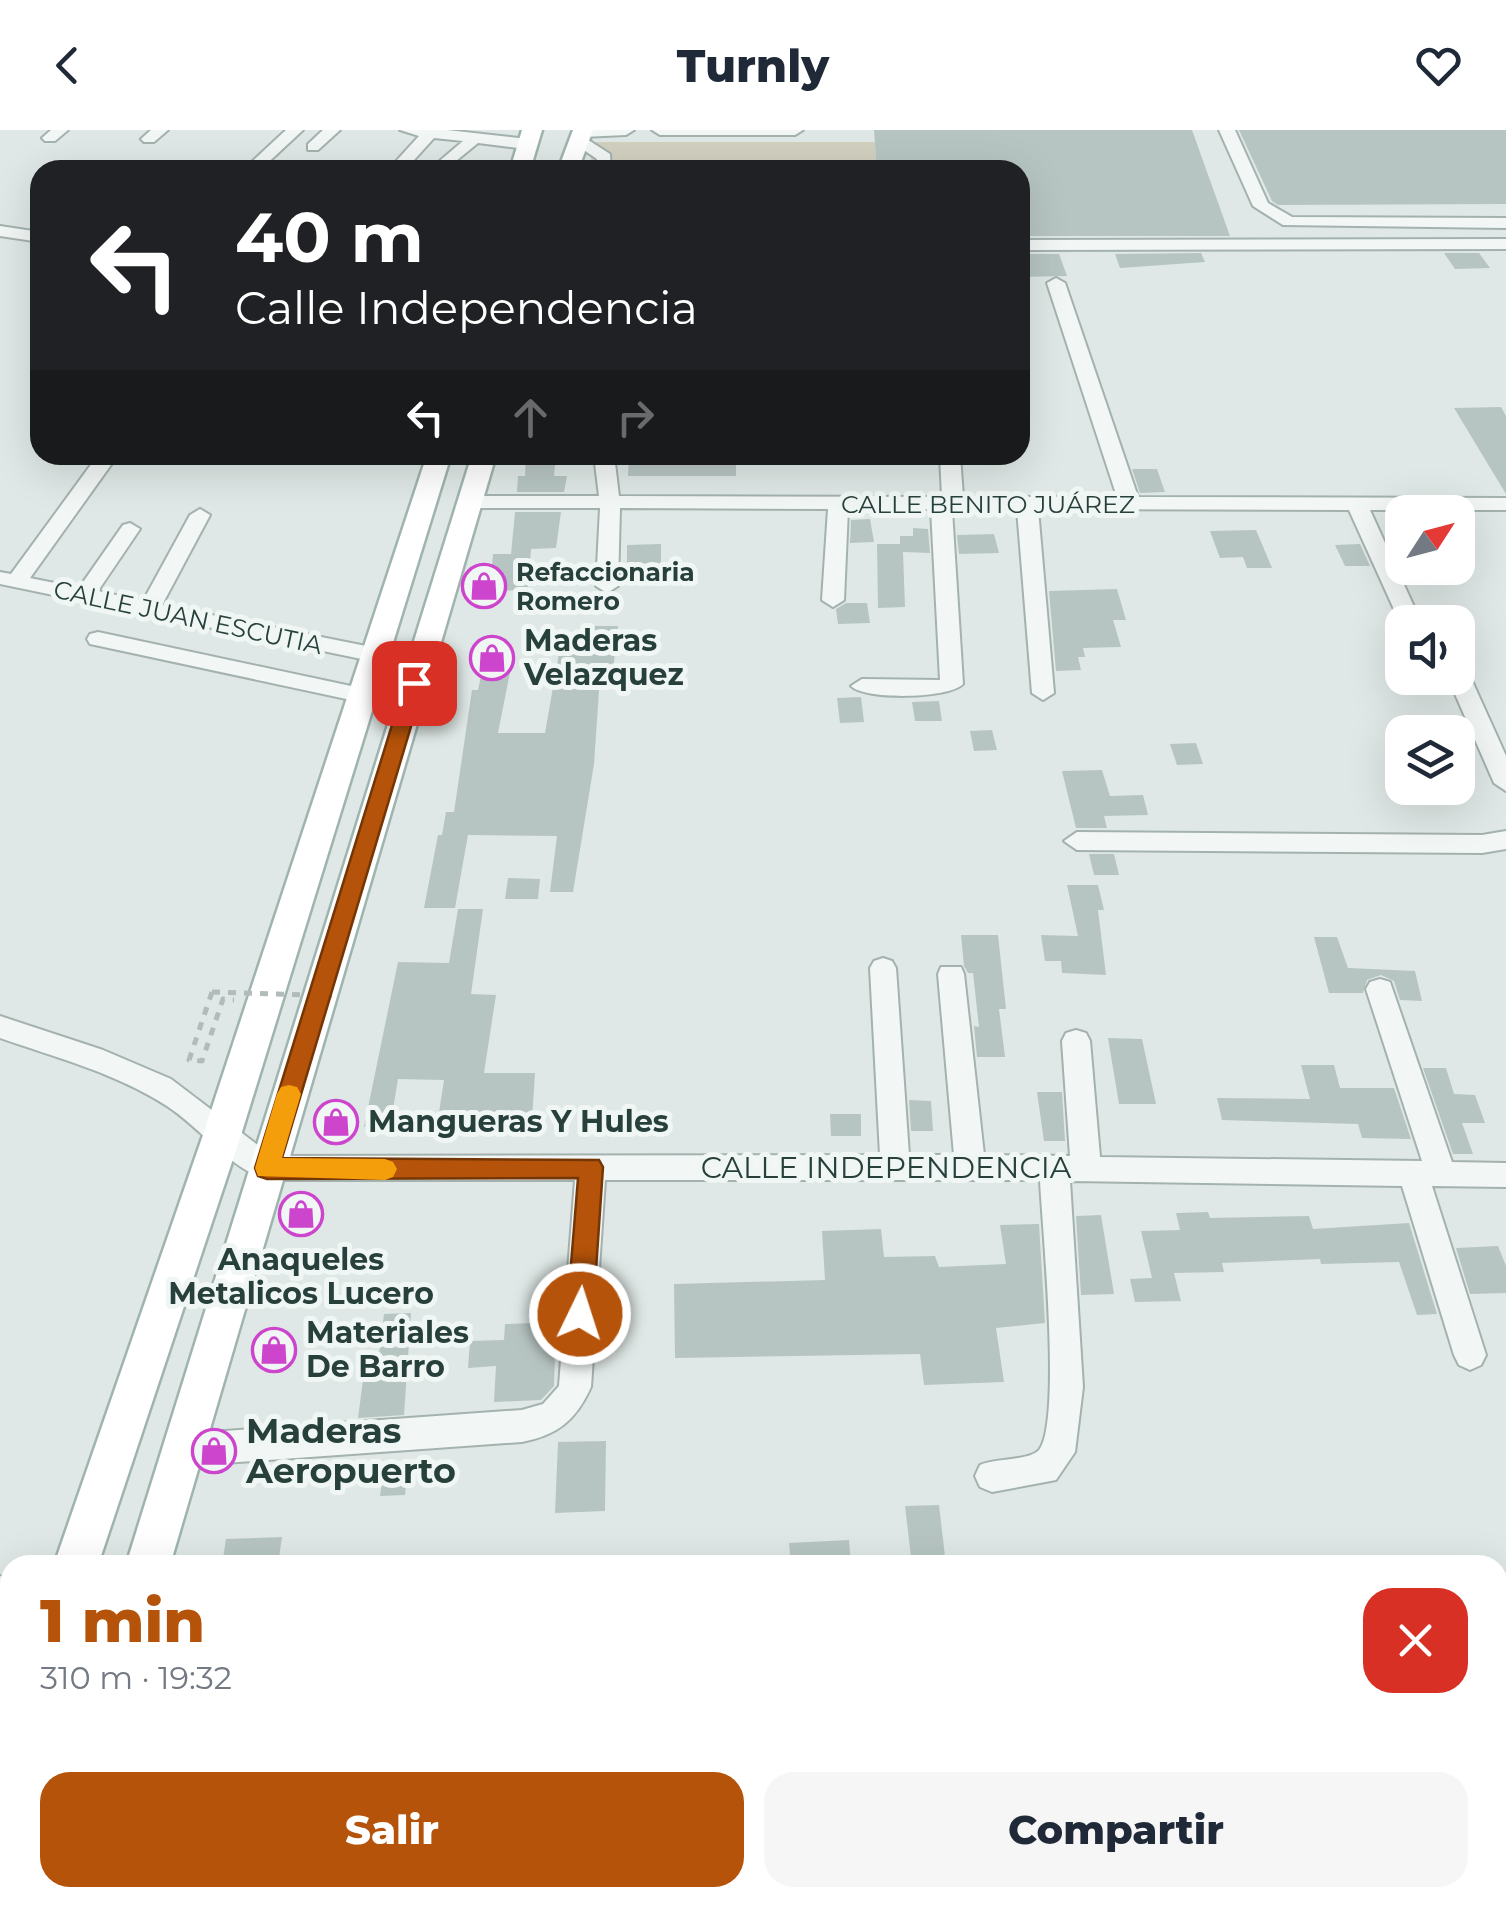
<!DOCTYPE html>
<html lang="es">
<head>
<meta charset="utf-8">
<style>
	body { margin:0; font-family:Montserrat,sans-serif; background:#f6f6f7; color:#1f2937; height:100vh; display:flex; flex-direction:column; font-size:38px; white-space:nowrap }
	* { box-sizing:border-box; margin:0 }
	p { font-size:32px; color:#747a83 }
	.icon { flex:none; width:55px; height:55px; fill:none; stroke:currentColor; stroke-width:2; stroke-linecap:round; stroke-linejoin:round }
	.map { position:relative; flex:1; overflow:hidden }
	.details { position:absolute; left:0px; top:1425px; width:1508px; height:352px; display:flex; flex-direction:column; background:#fff; border-radius:30px 30px 0 0; box-shadow:0 10px 40px #0002 }
	.details>* { flex:none }
	.guide { position:absolute; left:30px; top:30px; width:1000px; height:305px; border-radius:30px; box-shadow:0 10px 40px #0002; background:#202124; color:#fff; overflow:hidden }
	.needle { width:65px; rotate:54deg }
	.tools { position:absolute; left:1385px; top:365px; display:grid; gap:20px }
	.tools a { display:grid; place-items:center; width:90px; height:90px; border-radius:20px; background:#fff; box-shadow:0 10px 40px #0002; font-size:50px }
	.pin { position:absolute; display:grid; place-items:center; width:85px; height:85px; color:#fff; margin:-42px; border-radius:20px; box-shadow:0 5px 15px #0006 }
	.me { position:absolute; width:110px; margin:-55px; rotate:4deg; stroke-linejoin:round; filter:drop-shadow(0 0 8px #0008) }
	.turn { display:flex; align-items:center; gap:35px; height:210px; padding:0 40px; font-size:45px }
	.turn .icon { width:130px; height:130px; stroke-width:2.5 }
	.turn b { display:block; font-size:70px; line-height:85px }
	.lanes { display:flex; align-items:center; height:95px; padding:0 40px; background:#0003; justify-content:center; gap:50px; direction:ltr }
	.lanes .off { opacity:.35 }
	.round { display:grid; place-items:center; flex:none; width:105px; height:105px; border-radius:30px; background:#f6f6f7 }
	.headline { display:flex; align-items:center; justify-content:space-between; height:170px; padding:0 40px }
	h1 { font-size:60px; font-weight:800; line-height:75px; color:#b45309 }
	.cta { display:flex; gap:20px; margin-top:auto; padding:20px 40px }
	.cta a { flex:1; height:115px; border-radius:30px; background:#b45309; color:#fff; font-size:40px; font-weight:800; line-height:115px; text-align:center }
	.cta a+a { background:#f6f6f7; color:#1f2937 }
	header { display:flex; justify-content:space-between; align-items:center; height:130px; padding:0 40px; background:#fff; font-size:45px; font-weight:800 }
	.map>svg:first-child { display:block }
	.green { fill:#d2d1c0 }
	.building { fill:#b7c5c2 }
	.lines { fill:none; stroke-linecap:round; stroke-linejoin:round }
	.minor-casing { stroke:#a4b2af; stroke-width:4 }
	.major-casing { stroke:#9fb4af; stroke-width:5 }
	.path { stroke:#b1bcba; stroke-width:5; stroke-dasharray:8 8; stroke-linecap:butt }
	.minor { fill:#f2f7f6; fill-rule:evenodd }
	.major { fill:#fff; fill-rule:evenodd }
	.path-bridge { stroke:#b1bcba; stroke-width:5; stroke-dasharray:8 8; stroke-linecap:butt }
	.route { fill:#b45309; stroke:#753606; stroke-width:2.5 }
	.slow { fill:#f59e0b }
	.labels { text-anchor:middle; stroke-width:10; stroke-linejoin:round; paint-order:stroke }
	.far-street-label { font-size:25px; fill:#28403b; stroke:#eff6f4 }
	.far-poi-label { font-size:25px; font-weight:bold; fill:#28403b; stroke:#eff6f4; text-anchor:start }
	.poi-label { font-size:30px; font-weight:bold; fill:#28403b; stroke:#eff6f4; text-anchor:start }
	.street-label { font-size:30px; fill:#28403b; stroke:#eff6f4 }
	.near-poi-label { font-size:35px; font-weight:bold; fill:#28403b; stroke:#eff6f4; text-anchor:start }
</style>
</head>
<body>
<header><svg class="icon" aria-label="back" viewBox="0 0 24 24"><path d="M15 5l-7 7 7 7"/></svg>Turnly<svg class="icon" aria-label="heart" viewBox="0 0 24 24"><path d="M12 20l-8-8c-3-5 5-10 8-4 3-6 11-1 8 4z"/></svg></header>
<div class="map">
<svg width="1506" height="1777" viewBox="0 0 1506 1777">
	<rect width="100%" height="100%" fill="#dfe8e6"/>
	<polygon class="green" points="595,12 875,12 877,40 588,40"/>
	<g class="building">
		<polygon points="874,0 1192,0 1230,106 1020,106 1020,40 877,40"/>
		<polygon points="1239,0 1506,0 1506,74 1278,75 1272,71"/>
		<polygon points="1201,123 1205,132 1120,138 1115,124"/>
		<polygon points="1444,123 1479,123 1490,138 1455,139"/>
		<polygon points="1020,124 1059,124 1067,146 1020,147"/>
		<polygon points="1501,277 1506,286 1506,364 1454,278"/>
		<polygon points="526,325 556,325 554,346 567,346 564,362 517,362 518,346 525,346"/>
		<polygon points="629,325 736,325 736,346 628,346"/>
		<polygon points="1132,339 1157,339 1165,362 1140,363"/>
		<polygon points="515,382 561,382 556,418 531,419 528,460 490,461 493,424 511,424"/>
		<polygon points="870,389 874,412 850,413 851,390"/>
		<polygon points="913,398 928,399 930,423 903,422 905,477 878,478 877,414 900,414 900,406 913,406"/>
		<polygon points="1256,400 1272,438 1247,438 1243,427 1220,428 1210,401"/>
		<polygon points="994,404 999,423 959,424 957,405"/>
		<polygon points="661,414 661,437 627,438 627,415"/>
		<polygon points="1360,414 1370,436 1345,436 1335,415"/>
		<polygon points="1117,459 1126,490 1113,490 1121,517 1083,518 1085,527 1078,527 1081,540 1056,541 1049,461"/>
		<polygon points="846,473 867,473 870,493 838,494 836,479"/>
		<polygon points="582,496 618,496 612,549 602,549 599,561 594,634 573,762 550,762 557,706 468,705 455,778 424,778 438,705 442,705 446,682 454,682 472,560 478,560 486,522 514,522 498,603 545,603 559,523 579,523"/>
		<polygon points="861,567 864,592 840,593 837,568"/>
		<polygon points="939,571 942,591 915,591 912,572"/>
		<polygon points="992,600 997,620 974,621 970,601"/>
		<polygon points="1196,613 1203,634 1177,635 1170,614"/>
		<polygon points="1102,640 1110,666 1143,665 1148,685 1104,686 1107,698 1076,698 1062,641"/>
		<polygon points="1089,724 1114,724 1119,745 1094,745"/>
		<polygon points="508,748 540,749 538,769 505,769"/>
		<polygon points="1067,755 1098,755 1104,780 1098,780 1106,845 1062,843 1061,831 1045,831 1041,805 1078,806"/>
		<polygon points="458,779 483,779 471,864 496,865 484,943 535,943 531,1005 436,1002 444,950 398,949 390,997 364,997 398,832 449,833"/>
		<polygon points="961,805 998,805 1006,879 999,879 1005,927 977,927 974,896 979,897 973,843 968,843 964,836"/>
		<polygon points="1314,807 1337,807 1348,838 1415,841 1422,871 1400,870 1394,851 1381,845 1367,850 1363,863 1329,863"/>
		<polygon points="1108,908 1142,909 1156,974 1119,974"/>
		<polygon points="1301,935 1334,935 1340,958 1394,958 1411,1009 1362,1008 1358,994 1222,990 1217,968 1310,969"/>
		<polygon points="1423,938 1446,938 1454,964 1475,965 1485,993 1462,993 1473,1024 1453,1024"/>
		<polygon points="1037,962 1062,962 1065,1011 1044,1011"/>
		<polygon points="909,970 931,971 933,1001 911,1001"/>
		<polygon points="830,984 861,984 861,1006 831,1006"/>
		<polygon points="1208,1082 1210,1088 1309,1086 1313,1099 1409,1093 1437,1184 1417,1185 1399,1132 1321,1134 1320,1129 1222,1133 1224,1142 1174,1143 1181,1171 1135,1172 1130,1149 1152,1148 1141,1101 1180,1100 1176,1083"/>
		<polygon points="1101,1085 1114,1164 1081,1165 1076,1086"/>
		<polygon points="1039,1094 1045,1193 996,1198 1004,1252 924,1255 920,1224 675,1228 674,1154 825,1150 822,1101 881,1099 884,1127 935,1126 939,1137 1006,1134 1000,1095"/>
		<polygon points="1498,1116 1506,1136 1506,1163 1470,1164 1456,1118"/>
		<polygon points="411,1183 404,1285 358,1288 363,1250 376,1249 384,1184"/>
		<polygon points="556,1192 554,1256 541,1270 494,1272 496,1236 468,1238 470,1211 504,1210 505,1194"/>
		<polygon points="606,1311 605,1381 555,1383 558,1312"/>
		<polygon points="408,1335 405,1365 380,1366 384,1336"/>
		<polygon points="939,1375 946,1435 912,1435 905,1376"/>
		<polygon points="282,1407 278,1435 222,1435 226,1409"/>
		<polygon points="849,1410 851,1435 791,1435 789,1413"/>
	</g>
	<g class="lines">
		<defs>
			<g id="minor">
				<polygon points="51,0 68,0 55,11 45,11 42,8"/>
				<polygon points="151,0 168,0 154,12 144,12 141,9"/>
				<polygon points="286,0 303,0 260,40 243,40"/>
				<polygon points="323,0 340,0 318,20 308,20 308,14"/>
				<polygon points="400,0 447,0 527,9 535,14 527,19 478,13 445,40 429,40 463,11 434,8 405,40 388,40 419,6"/>
				<polygon points="576,0 634,0 626,5 582,7"/>
				<polygon points="652,0 803,0 795,5 660,5"/>
				<polygon points="1219,0 1235,0 1268,73 1292,87 1506,88 1506,98 1283,95 1253,76"/>
				<polygon points="575,8 585,8 610,24 611,40 595,40 597,29 575,14"/>
				<polygon points="0,96 40,102 40,112 0,106"/>
				<polygon points="1506,109 1506,119 1020,120 1020,110"/>
				<path d="M 1056,148 L 1065,153 L 1138,367 L 1506,368 L 1506,380 L 1370,380 L 1421,492 L 1402,492 L 1402,497 L 1349,380 L 1038,379 L 1054,563 L 1043,570 L 1032,563 L 1017,379 L 952,380 L 963,554 C 949,569 864,570 851,556 L 862,549 L 940,550 L 931,379 L 848,379 L 844,470 L 833,477 L 822,470 L 828,379 L 620,378 L 618,456 L 607,463 L 596,456 L 600,378 L 470,378 L 460,372 L 470,366 L 599,366 L 594,325 L 614,325 L 619,366 L 942,367 L 940,325 L 960,325 L 963,367 L 1117,367 L 1047,153 Z"/>
				<polygon points="98,325 118,325 30,448 79,458 123,395 130,393 140,399 98,461 143,471 190,385 200,379 210,385 162,475 376,518 384,520 387,525 384,530 376,532 0,454 0,442 11,444"/>
				<polygon points="98,502 365,559 376,566 365,573 90,514 87,509 90,504"/>
				<polygon points="1458,537 1469,544 1506,626 1506,661 1494,653 1448,548 1458,548"/>
				<polygon points="1506,701 1506,719 1482,723 1077,720 1064,711 1077,702 1482,705"/>
				<path d="M 883,828 L 892,831 L 896,838 L 909,1025 L 954,1025 L 938,844 L 941,837 L 961,837 L 964,844 L 984,1025 L 1070,1026 L 1062,911 L 1066,903 L 1076,900 L 1086,903 L 1090,911 L 1100,1027 L 1422,1031 L 1366,859 L 1370,852 L 1380,849 L 1390,852 L 1452,1032 L 1506,1033 L 1506,1057 L 1432,1056 L 1486,1225 L 1481,1235 L 1470,1240 L 1459,1235 L 1454,1225 L 1402,1056 L 1070,1051 L 1083,1257 L 1075,1322 L 1056,1350 L 992,1362 L 980,1357 L 975,1346 L 980,1335 C 995,1328 1029,1331 1039,1320 C 1062,1292 1042,1095 1040,1050 L 605,1050 L 591,1257 C 576,1290 558,1305 522,1312 L 183,1336 L 171,1331 L 166,1320 L 171,1309 L 183,1304 L 522,1280 L 543,1274 L 559,1256 L 575,1050 L 267,1050 C 228,1037 201,998 167,976 C 116,943 57,928 0,908 L 0,886 L 103,920 L 171,949 L 272,1026 L 880,1025 L 870,838 L 874,831 Z"/>
				<polygon points="0,1446 10,1450 10,1488 0,1484"/>
			</g>
			<g id="major">
				<polygon points="522,0 542,0 530,40 510,40"/>
				<polygon points="573,0 593,0 578,40 558,40"/>
				<polygon points="427,325 451,325 241,1005 98,1435 54,1435 203,1005"/>
				<polygon points="472,325 496,325 170,1435 126,1435"/>
				<polygon points="10,1608 10,1682 0,1686 0,1612"/>
				<polygon points="22,1768 72,1768 69,1777 19,1777"/>
			</g>
		</defs>
		<use href="#minor" class="minor-casing"/>
		<use href="#major" class="major-casing"/>
		<polyline class="path" points="212,862 189,930 202,931 223,869 234,870"/>
		<use href="#minor" class="minor"/>
		<use href="#major" class="major"/>
		<polyline class="path-bridge" points="212,862 338,866"/>
	</g>
	<polygon class="route" points="414,547 424,553 282,1028 599,1030 603,1037 593,1184 589,1192 580,1195 571,1192 567,1184 578,1048 267,1049 258,1046 255,1038 405,553"/>
	<polygon class="slow" points="289,955 297,957 301,964 282,1028 385,1029 393,1032 397,1039 393,1047 385,1050 258,1046 255,1038 277,964 281,957"/>
	<defs>
		<symbol id="shop-ring" viewBox="-11 -11 22 22"><circle r="9.5" fill="#eff6f4" stroke="#cd45cc" stroke-width="1.5"/><path d="M-5-2.5h2.3a2.7 3.5 0 0 1 5.4 0H5L5.5 6h-11ZM-1.5-2.5h3a1.5 2.3 0 0 0-3 0Z" fill="#cd45cc"/></symbol>
	</defs>
	<g fill-rule="evenodd">
		<use href="#shop-ring" x="459" y="431" width="50" height="50"/>
		<use href="#shop-ring" x="467" y="503" width="50" height="50"/>
		<use href="#shop-ring" x="311" y="967" width="50" height="50"/>
		<use href="#shop-ring" x="276" y="1059" width="50" height="50"/>
		<use href="#shop-ring" x="249" y="1195" width="50" height="50"/>
		<use href="#shop-ring" x="189" y="1296" width="50" height="50"/>
	</g>
	<g class="labels">
		<g class="far-street-label">
			<text x="988" y="383">CALLE BENITO JUÁREZ</text>
			<text transform="translate(188 487) rotate(12)" y="9">CALLE JUAN ESCUTIA</text>
		</g>
		<g class="far-poi-label">
			<text x="516" y="451">Refaccionaria<tspan x="516" dy="29">Romero</tspan></text>
		</g>
		<g class="poi-label">
			<text x="524" y="521">Maderas<tspan x="524" dy="34">Velazquez</tspan></text>
			<text x="368" y="1002">Mangueras Y Hules</text>
			<text x="301" y="1140" text-anchor="middle">Anaqueles<tspan x="301" dy="34">Metalicos Lucero</tspan></text>
			<text x="306" y="1213">Materiales<tspan x="306" dy="34">De Barro</tspan></text>
		</g>
		<g class="street-label">
			<text x="886" y="1048">CALLE INDEPENDENCIA</text>
		</g>
		<g class="near-poi-label">
			<text x="246" y="1313">Maderas<tspan x="246" dy="40">Aeropuerto</tspan></text>
		</g>
	</g>
</svg>
<div class="tools">
<a><svg class="needle" viewBox="-14 -14 28 28"><path d="M0-13l5 13h-10z" fill="#e53935"/><path d="M0 13l5-13h-10z" fill="#747a83"/></svg></a>
<a><svg class="icon" aria-label="sound" viewBox="0 0 24 24"><path d="M4 9h4l5-4v14l-5-4H4zM17 9q2 3 0 6"/></svg></a>
<a><svg class="icon" aria-label="layers" viewBox="0 0 24 24"><path d="M12 4l9 5-9 5-9-5zM3 14l9 5 9-5"/></svg></a>
</div>
<div class="pin" style="left:414px;top:553px;background:#d93025"><svg class="icon" aria-label="arrive" viewBox="0 0 24 24"><path d="M6 21V4h12l-3 4 3 4H6"/></svg></div>
<svg class="me" style="left:580px;top:1184px" viewBox="-20 -20 40 40"><circle r="17" fill="#b45309" stroke="#fff" stroke-width="3"/><path d="M0-11L8 9 0 5-8 9z" fill="#fff"/></svg>
<div class="guide">
<div class="turn"><svg class="icon" aria-label="left" viewBox="0 0 24 24"><path d="M17 20v-9H6M10 6l-5 5 5 5"/></svg><div><b>40 m</b>Calle Independencia</div></div>
<div class="lanes"><svg class="icon" aria-label="left" viewBox="0 0 24 24"><path d="M17 20v-9H6M10 6l-5 5 5 5"/></svg><svg class="icon off" aria-label="ahead" viewBox="0 0 24 24"><path d="M12 20V5M6 11l6-6 6 6"/></svg><svg class="icon off" aria-label="right" viewBox="0 0 24 24"><path d="M7 20v-9h11M14 6l5 5-5 5"/></svg></div>
</div>
<section class="details">
<div class="headline"><div><h1>1 min</h1><p>310 m · 19:32</p></div><a class="round" style="background:#d93025;color:#fff"><svg class="icon" aria-label="close" viewBox="0 0 24 24"><path d="M6 6l12 12M18 6L6 18"/></svg></a></div>
<div class="cta"><a>Salir</a><a>Compartir</a></div>
</section>
</div>
</body>
</html>
